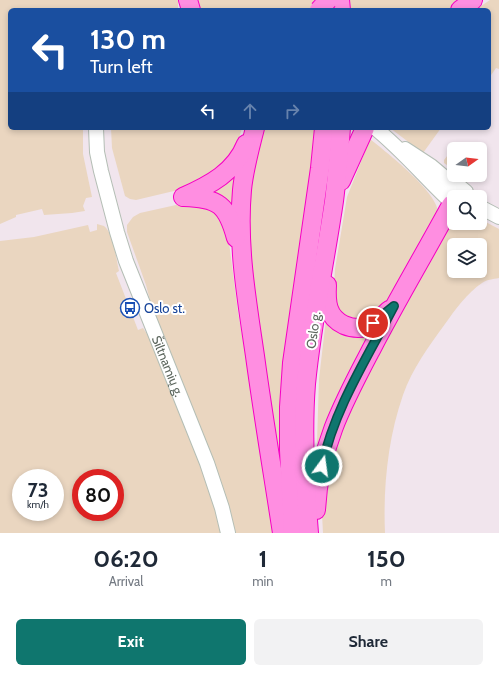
<!DOCTYPE html>
<html lang="en">
<head>
<meta charset="utf-8">
<style>
	body { margin:0; font-family:Cabin,sans-serif; background:#f2f2f3; color:#1f2937; height:100vh; display:flex; flex-direction:column; font-size:15px; white-space:nowrap }
	* { box-sizing:border-box; margin:0 }
	p { font-size:13px; color:#747a83 }
	.icon { flex:none; width:22px; height:22px; fill:none; stroke:currentColor; stroke-width:2; stroke-linecap:round; stroke-linejoin:round }
	.map { position:relative; height:533px; overflow:hidden }
	.sheet { display:flex; flex-direction:column; background:#fff; flex:1 }
	.sheet>* { flex:none }
	.top-card { position:absolute; left:8px; top:8px; width:483px; height:122px; border-radius:6px; box-shadow:0 2px 6px #0003; background:#1a4fa0; color:#fff; overflow:hidden }
	.needle { width:26px; rotate:76deg }
	.tools { position:absolute; left:447px; top:142px; display:grid; gap:8px }
	.tools a { display:grid; place-items:center; width:40px; height:40px; border-radius:6px; background:#fff; box-shadow:0 2px 6px #0003; font-size:20px }
	.speed { position:absolute; left:12px; top:469px; display:flex; gap:8px; font-size:20px; font-weight:700; text-align:center }
	.speed>* { display:grid; place-content:center; width:52px; height:52px; border-radius:50%; background:#fff; box-shadow:0 2px 6px #0003; line-height:1 }
	.speed small { font-size:10px; font-weight:400 }
	.speed .limit { border:6px solid #d22; background:#fff; color:#111 }
	.pin { position:absolute; display:grid; place-items:center; width:34px; height:34px; color:#fff; margin:-17px; border:2px solid #fff; border-radius:50%; box-shadow:0 1px 4px #0007 }
	.me { position:absolute; width:44px; margin:-22px; rotate:14deg; stroke-linejoin:round; filter:drop-shadow(0 0 3px #0008) }
	.turn { display:flex; align-items:center; gap:14px; height:84px; padding:0 16px; font-size:18px }
	.turn .icon { width:52px; height:52px; stroke-width:2.5 }
	.turn b { display:block; font-size:28px; line-height:34px }
	.lanes { display:flex; align-items:center; height:38px; padding:0 16px; background:#0003; justify-content:center; gap:20px; direction:ltr }
	.lanes .off { opacity:.35 }
	.eta { display:flex; justify-content:space-evenly; align-items:center; height:68px; text-align:center }
	.eta b { font-size:24px; font-weight:700; line-height:28px }
	.button { display:flex; gap:8px; margin-top:auto; padding:8px 16px }
	.button a { flex:1; height:46px; border-radius:6px; background:#0f766e; color:#fff; font-size:16px; font-weight:700; line-height:46px; text-align:center }
	.button a+a { background:#f2f2f3; color:#1f2937 }
	.map>svg:first-child { display:block }
	.green { fill:#ead6c0; fill-rule:evenodd }
	.lines { fill:none; stroke-linecap:round; stroke-linejoin:round }
	.secondary-casing { stroke:#b4beb5; stroke-width:16 }
	.highway-casing { stroke:#f600c4; stroke-width:20 }
	.secondary { stroke:#fff; stroke-width:14 }
	.highway { stroke:#ff8ee1; stroke-width:18 }
	.highway-bridge-casing { stroke:#f600c4; stroke-width:20; stroke-linecap:butt }
	.highway-bridge { stroke:#ff8ee1; stroke-width:18 }
	.route-casing { stroke:#0a4d48; stroke-width:10 }
	.route { stroke:#0f766e; stroke-width:7 }
	.labels { text-anchor:middle; stroke-width:4; stroke-linejoin:round; paint-order:stroke }
	.transit-label { font-size:13px; fill:#164399; stroke:#fff; text-anchor:start }
	.street-label { font-size:13px; fill:#5d675e; stroke:#fff }
</style>
</head>
<body>
<div class="map">
<svg width="499" height="533" viewBox="0 0 499 533">
	<rect width="100%" height="100%" fill="#f1e5ed"/>
	<g class="green">
		<polygon points="0,0 178,0 178,10 10,10 10,128 83,128 83,154 92,197 86,198 83,206 85,211 72,213 44,215 42,209 16,215 16,217 0,224"/>
		<polygon points="193,0 314,0 316,10 196,10"/>
		<polygon points="349,0 461,0 448,10 350,10"/>
		<polygon points="490,0 499,0 499,69 496,68 489,78 489,10 475,10"/>
		<polygon points="111,128 242,128 237,145 227,162 195,186 136,200 130,199 125,196 112,148"/>
		<polygon points="264,128 316,128 281,478 280,478 249,250 248,212 252,170"/>
		<polygon points="390,128 441,128 423,153"/>
		<path d="M 370,139 C 386,152 439,193 438,213 L 381,313 L 349,323 L 333,301 L 335,269 L 347,197 Z"/>
		<polygon points="461,145 466,149 454,149 454,170 444,163 444,160 454,147"/>
		<polygon points="237,165 232,210 208,191"/>
		<polygon points="194,201 206,202 227,227 238,312 257,420 273,533 232,533 153,312 146,285 127,232 127,225 133,217 140,213"/>
		<path d="M 454,215 L 454,223 L 480,223 L 480,219 L 499,229 L 499,278 C 493,279 486,280 482,283 C 467,293 455,310 445,324 C 429,346 412,369 403,395 C 388,438 383,487 385,533 L 323,533 L 321,495 L 341,416 ZM 454,245 L 480,245 L 480,271 L 454,271 Z"/>
		<path d="M 97,224 L 104,226 C 114,234 116,259 119,271 L 116,273 L 138,330 L 143,328 L 151,340 L 201,462 L 223,533 L 0,533 L 0,241 L 34,237 L 88,225 L 90,232 L 97,230 ZM 21,478 L 55,478 L 55,512 L 21,512 ZM 81,478 L 115,478 L 115,512 L 81,512 Z"/>
		<polygon points="326,319 379,326 321,441 318,444 317,442 319,379"/>
	</g>
	<g class="lines">
		<defs>
			<g id="secondary">
				<path id="s1" d="M 96,128 L 97,152 L 101,171 L 117,232 L 126,261 L 207,463 L 222,508 L 228,533"/>
				<path d="M 375,128 C 401,149 423,175 447,198"/>
				<polyline points="405,149 431,166 456,187"/>
				<polyline points="449,192 453,188 460,187 466,192 467,197"/>
				<polyline points="480,207 499,217"/>
			</g>
			<g id="highway">
				<polyline points="188,0 191,10"/>
				<polyline points="340,0 341,10"/>
				<polyline points="460,10 473,0"/>
				<path d="M 255,128 C 250,148 244,169 242,190 C 237,246 247,301 255,356 C 263,415 273,474 282,533"/>
				<polyline points="341,181 365,128"/>
				<path d="M 183,197 C 210,185 235,172 246,144"/>
				<path d="M 184,197 C 219,198 227,205 236,238"/>
				<path d="M 327,285 C 326,302 327,317 344,325 C 351,328 358,329 366,327 C 374,324 382,317 389,310"/>
				<path d="M 316,510 C 319,447 343,403 372,348 C 397,300 425,253 451,205"/>
				<polyline points="293,533 289,450 289,407 292,363 320,168 324,128"/>
				<path d="M 309,533 C 305,484 302,434 306,384 C 312,322 325,262 334,201 C 337,177 339,152 341,128"/>
			</g>
		</defs>
		<use href="#secondary" class="secondary-casing"/>
		<use href="#highway" class="highway-casing"/>
		<use href="#secondary" class="secondary"/>
		<use href="#highway" class="highway"/>
		<defs>
			<polyline id="highway-bridge" points="319,10 328,0"/>
		</defs>
		<use href="#highway-bridge" class="highway-bridge-casing"/>
		<use href="#highway-bridge" class="highway-bridge"/>
	</g>
	<g class="lines">
		<defs>
			<path id="route" d="M 322,466 C 334,409 367,358 394,306 L 373,323"/>
		</defs>
		<use href="#route" class="route-casing"/>
		<use href="#route" class="route"/>
	</g>
	<defs>
		<symbol id="bus-ring" viewBox="-11 -11 22 22"><circle r="9.5" fill="#fff" stroke="#1a4fb4" stroke-width="1.5"/><path d="M-5-6H5V4H4V6H2V4H-2V6H-4V4H-5ZM-3.5-4V0h7V-4ZM-3.5 1.2v1.5H-2V1.2ZM2 1.2v1.5H3.5V1.2Z" fill="#1a4fb4"/></symbol>
	</defs>
	<g fill-rule="evenodd">
		<use href="#bus-ring" x="119" y="297" width="22" height="22"/>
	</g>
	<g class="labels">
		<g class="transit-label">
			<text x="144" y="313">Oslo st.</text>
		</g>
		<g class="street-label">
			<text transform="translate(313 330) rotate(-82)" y="5">Oslo g.</text>
			<text dy="5" stroke="none"><textPath href="#s1" startOffset="250">Šiltnamių g.</textPath></text>
		</g>
	</g>
</svg>
<div class="tools">
<a><svg class="needle" viewBox="-14 -14 28 28"><path d="M0-13l5 13h-10z" fill="#e53935"/><path d="M0 13l5-13h-10z" fill="#747a83"/></svg></a>
<a><svg class="icon" aria-label="search" viewBox="0 0 24 24"><circle cx="10" cy="10" r="6"/><path d="M15 15l6 6"/></svg></a>
<a><svg class="icon" aria-label="layers" viewBox="0 0 24 24"><path d="M12 4l9 5-9 5-9-5zM3 14l9 5 9-5"/></svg></a>
</div>
<div class="speed"><div>73<small>km/h</small></div><div class="limit">80</div></div>
<div class="pin" style="left:373px;top:323px;background:#d93025"><svg class="icon" aria-label="arrive" viewBox="0 0 24 24"><path d="M6 21V4h12l-3 4 3 4H6"/></svg></div>
<svg class="me" style="left:322px;top:466px" viewBox="-20 -20 40 40"><circle r="17" fill="#0f766e" stroke="#fff" stroke-width="3"/><path d="M0-11L8 9 0 5-8 9z" fill="#fff"/></svg>
<div class="top-card">
<div class="turn"><svg class="icon" aria-label="left" viewBox="0 0 24 24"><path d="M17 20v-9H6M10 6l-5 5 5 5"/></svg><div><b>130 m</b>Turn left</div></div>
<div class="lanes"><svg class="icon" aria-label="left" viewBox="0 0 24 24"><path d="M17 20v-9H6M10 6l-5 5 5 5"/></svg><svg class="icon off" aria-label="ahead" viewBox="0 0 24 24"><path d="M12 20V5M6 11l6-6 6 6"/></svg><svg class="icon off" aria-label="right" viewBox="0 0 24 24"><path d="M7 20v-9h11M14 6l5 5-5 5"/></svg></div>
</div>
</div>
<section class="sheet">
<div class="eta">
<div><b>06:20</b><p>Arrival</p></div>
<div><b>1</b><p>min</p></div>
<div><b>150</b><p>m</p></div>
</div>
<div class="button"><a>Exit</a><a>Share</a></div>
</section>
</body>
</html>
